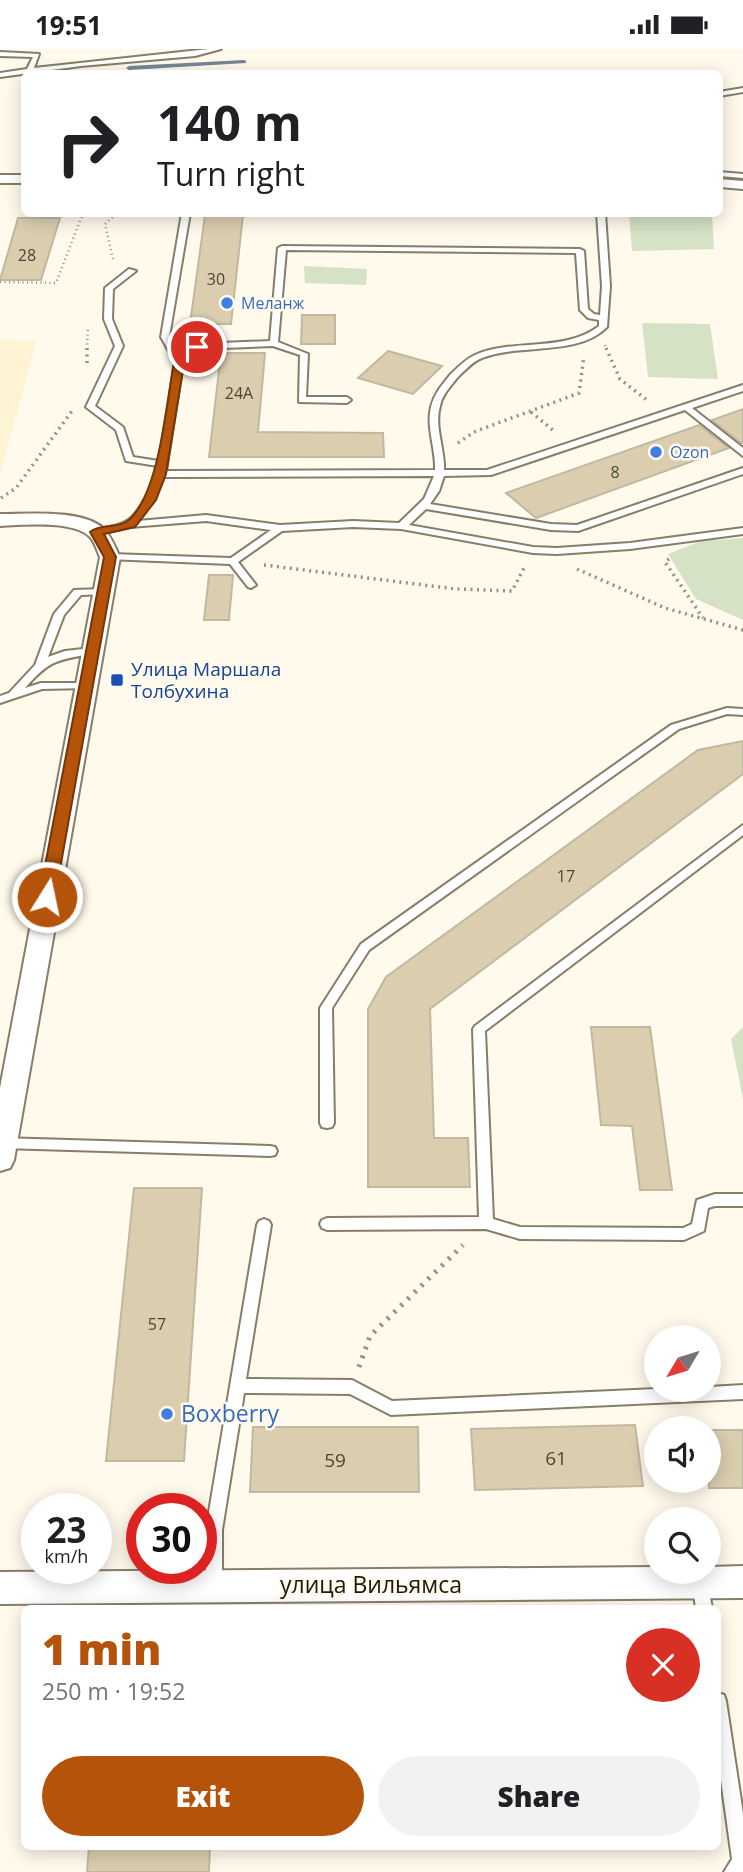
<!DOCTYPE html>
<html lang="en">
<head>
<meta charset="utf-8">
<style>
	body { margin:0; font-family:"Open Sans",sans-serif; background:#f2f2f2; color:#202124; height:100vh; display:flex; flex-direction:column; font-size:26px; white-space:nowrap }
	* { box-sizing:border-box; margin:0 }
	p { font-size:23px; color:#757577 }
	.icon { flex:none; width:38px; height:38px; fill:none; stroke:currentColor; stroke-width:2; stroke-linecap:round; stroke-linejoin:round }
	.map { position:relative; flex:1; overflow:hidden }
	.side { position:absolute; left:21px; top:1556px; width:700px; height:245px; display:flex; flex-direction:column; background:#fff; border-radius:10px; box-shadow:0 4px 18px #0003 }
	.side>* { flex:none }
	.hud { position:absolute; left:21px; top:21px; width:702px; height:147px; border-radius:10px; box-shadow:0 4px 18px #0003; background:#fff; color:#202124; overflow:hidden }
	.needle { width:46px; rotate:232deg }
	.fabs { position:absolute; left:644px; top:1276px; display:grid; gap:14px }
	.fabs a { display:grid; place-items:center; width:77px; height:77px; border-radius:50%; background:#fff; box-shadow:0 4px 18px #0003; font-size:35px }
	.speed { position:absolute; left:21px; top:1444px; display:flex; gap:14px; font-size:35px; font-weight:700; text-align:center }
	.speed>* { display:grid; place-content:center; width:91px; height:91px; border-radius:50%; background:#fff; box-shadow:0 4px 18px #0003; line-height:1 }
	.speed small { font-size:18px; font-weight:400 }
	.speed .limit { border:10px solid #d22; background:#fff; color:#111 }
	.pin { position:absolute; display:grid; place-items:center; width:60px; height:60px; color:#fff; margin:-30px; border:4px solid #fff; border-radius:50%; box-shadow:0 2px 7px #0007 }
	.me { position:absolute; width:77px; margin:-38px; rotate:10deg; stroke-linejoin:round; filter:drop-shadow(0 0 5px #0008) }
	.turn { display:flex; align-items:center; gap:24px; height:147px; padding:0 21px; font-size:32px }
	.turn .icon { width:91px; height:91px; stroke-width:2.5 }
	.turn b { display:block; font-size:49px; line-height:60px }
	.round { display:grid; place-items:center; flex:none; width:74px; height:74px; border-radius:37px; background:#f2f2f2 }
	.headline { display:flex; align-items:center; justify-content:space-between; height:119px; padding:0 21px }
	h1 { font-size:42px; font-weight:800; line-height:52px; color:#b45309 }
	.action { display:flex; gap:14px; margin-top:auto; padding:14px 21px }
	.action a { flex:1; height:80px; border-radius:42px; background:#b45309; color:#fff; font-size:28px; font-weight:800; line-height:80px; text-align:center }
	.action a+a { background:#f2f2f2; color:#202124 }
	.status { display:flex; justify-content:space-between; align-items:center; height:49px; padding:0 35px; background:#fff; direction:ltr }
	.status svg { height:19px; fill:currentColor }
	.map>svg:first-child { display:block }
	.built { fill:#fef3d3 }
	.green { fill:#d5e2c6 }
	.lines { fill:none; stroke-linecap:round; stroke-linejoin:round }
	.stream { fill:#768695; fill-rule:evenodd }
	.building { fill:#daceaf; stroke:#c0b8a1; stroke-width:2 }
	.service-casing { stroke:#867e68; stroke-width:4 }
	.minor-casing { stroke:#867e68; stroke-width:4 }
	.path-far2 { stroke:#949083; stroke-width:2.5; stroke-dasharray:1 3.5; stroke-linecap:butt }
	.path-far1 { stroke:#949083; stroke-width:3.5; stroke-dasharray:2 4.5; stroke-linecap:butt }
	.path { stroke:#949083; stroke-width:5; stroke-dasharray:2.5 7; stroke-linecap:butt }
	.service { fill:#fff; fill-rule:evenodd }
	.minor { fill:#fff; fill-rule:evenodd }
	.route { fill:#b45309; stroke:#753606; stroke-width:2 }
	.shop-dot { fill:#3f7fe0; stroke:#fffaeb; stroke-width:2.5 }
	.transit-dot { fill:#1a4fb4; stroke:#fffaeb; stroke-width:2.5 }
	.labels { text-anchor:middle; stroke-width:5; stroke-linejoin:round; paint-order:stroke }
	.number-label { font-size:16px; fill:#4c4638 }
	.far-shop-label { font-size:16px; fill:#366cbe; stroke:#fffaeb; text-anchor:start }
	.transit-label { font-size:19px; fill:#164399; stroke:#fffaeb; text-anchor:start }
	.near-number-label { font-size:19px; fill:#4c4638 }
	.near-shop-label { font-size:23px; fill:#366cbe; stroke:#fffaeb; text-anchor:start }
	.near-street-label { font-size:23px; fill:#1c1910; stroke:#fffaeb }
</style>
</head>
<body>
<div class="status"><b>19:51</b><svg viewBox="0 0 49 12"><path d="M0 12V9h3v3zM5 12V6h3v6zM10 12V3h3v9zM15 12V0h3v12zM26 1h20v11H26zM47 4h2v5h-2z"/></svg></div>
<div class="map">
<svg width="743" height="1823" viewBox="0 0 743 1823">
	<rect width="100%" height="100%" fill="#fffaeb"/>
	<polygon class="built" points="0,291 36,292 0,427"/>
	<g class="green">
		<polygon points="629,165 712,165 714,200 632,202"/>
		<polygon points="304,217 367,220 366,236 305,234"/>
		<polygon points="642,274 710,275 718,330 648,328"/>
		<polygon points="743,489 743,571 696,550 668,505 701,492"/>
		<polygon points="743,978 743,1050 731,990"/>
	</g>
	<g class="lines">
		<polygon class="stream" points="244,11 246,12 246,14 129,21 126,19 129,17"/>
	</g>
	<g class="building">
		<polygon points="205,166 243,166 231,275 190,275"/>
		<polygon points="18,169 60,169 41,231 0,231"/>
		<polygon points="302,266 335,266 335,295 301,295"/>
		<polygon points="388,302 442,317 413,345 358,329"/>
		<polygon points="221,304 265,304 258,383 383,384 384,408 209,408"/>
		<polygon points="743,360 743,394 741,394 712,371"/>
		<polygon points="699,376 729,399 536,469 506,444"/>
		<polygon points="209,526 233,526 229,571 204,571"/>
		<polygon points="743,692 743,725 430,960 434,1089 468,1089 470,1138 368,1138 368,960 386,928 698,701"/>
		<polygon points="591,978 650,978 672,1141 640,1141 632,1077 601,1076"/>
		<polygon points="134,1139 202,1139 184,1412 106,1412"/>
		<polygon points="635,1376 643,1437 475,1441 471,1380"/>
		<polygon points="253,1378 418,1378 419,1443 250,1443"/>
		<rect x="709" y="1381" width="34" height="58"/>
		<polygon points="89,1797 210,1797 209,1823 87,1823"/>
	</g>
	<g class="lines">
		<defs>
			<g id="service">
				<polygon points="209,0 221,0 195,7 81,17 0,28 0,24 27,20 33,8 0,7 0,3 39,5 34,19"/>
				<polygon points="743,39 743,43 719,47 719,43"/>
				<polygon points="719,123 743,125 743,129 719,127"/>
				<path d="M 182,164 L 190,164 L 169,288 L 180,308 L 197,295 L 270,292 L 278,199 L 282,197 L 580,200 L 584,202 L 588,260 L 594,265 L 600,266 L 602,237 L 597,164 L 605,164 L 610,237 L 607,278 C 577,308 519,294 482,309 C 473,312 464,322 457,329 C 450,338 442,346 440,357 C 434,378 445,400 444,421 L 487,421 L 743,336 L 743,342 L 692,359 L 743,399 L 743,407 L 685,361 L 491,426 L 444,427 L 439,442 L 430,455 L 551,475 L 577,476 L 743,419 L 743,425 L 578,482 L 551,481 L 426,460 L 409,476 L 533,498 L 557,499 L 630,494 L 743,479 L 743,485 L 630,500 L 557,505 L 533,504 L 401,480 L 353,478 L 282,482 L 238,513 L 256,536 L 251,539 L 248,538 L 230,515 L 107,510 L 105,508 L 110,505 L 231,509 L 271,481 L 206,472 L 130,478 L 96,486 L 91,483 L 93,481 C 103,479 116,478 125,473 C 139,467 155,432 158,417 L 126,412 L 116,381 L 86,358 L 115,297 L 104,270 L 105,239 L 129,220 L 136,222 L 113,240 L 112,270 L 123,297 L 95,357 L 123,378 L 133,408 L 159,412 L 175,313 L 161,288 ZM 286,201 L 576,204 L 580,261 L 588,269 L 599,271 L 599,277 C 564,304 513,289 475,306 C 466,310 457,319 450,326 C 442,336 434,345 431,358 C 426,379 436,400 435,421 L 166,422 L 183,314 L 199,300 L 273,297 L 300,306 L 299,353 L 347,354 L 351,351 L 347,348 L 306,348 L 308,305 L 278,293 ZM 434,427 L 424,450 L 399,474 L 353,472 L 280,476 L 206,466 L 138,472 L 154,451 L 164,428 Z"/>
				<path d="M 103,540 L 107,541 L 107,545 L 81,546 L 64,566 L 48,608 L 65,602 L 92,599 L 96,600 L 96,604 C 59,611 51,609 25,639 L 41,634 L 86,634 L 90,635 L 91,637 L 90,639 L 42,640 L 0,654 L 0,647 L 9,644 L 35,616 L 54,565 L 74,541 Z"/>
				<polygon points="727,659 743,660 743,666 727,665 679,680 369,901 332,959 334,1074 332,1078 327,1079 322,1078 320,1074 320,959 361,895 671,676"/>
				<polygon points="743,776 743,786 485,982 493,1170 520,1178 683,1179 692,1175 697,1151 715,1145 743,1145 743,1157 715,1157 708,1159 704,1182 684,1191 520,1190 486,1180 327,1181 322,1179 320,1175 322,1171 327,1169 479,1168 473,980 475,977"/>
				<polygon points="0,1089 270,1097 275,1098 277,1102 275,1106 270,1107 2,1099 0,1099"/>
				<polygon points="264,1170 269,1172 271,1176 246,1330 352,1331 392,1352 656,1340 709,1340 709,1338 743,1336 743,1350 391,1366 350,1345 244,1344 222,1481 222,1535 220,1541 214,1543 208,1541 206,1535 206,1481 257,1176 259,1172"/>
				<polygon points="700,1525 706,1527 712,1559 696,1559 692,1533 694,1527"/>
				<polygon points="718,1644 724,1646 726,1652 743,1765 743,1823 724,1823 732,1810 718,1709"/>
			</g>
			<g id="minor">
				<rect x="0" y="126" width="24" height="8"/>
				<polygon points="719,130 743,132 743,140 719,138"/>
				<path d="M 0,465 C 28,465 81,460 103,479 C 111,487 115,498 120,508 L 14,1111 L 10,1119 L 0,1122 L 0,1039 L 100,508 C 97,502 95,493 90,488 C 73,471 23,476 0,477 Z"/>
				<polygon points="743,1517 743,1549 0,1555 0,1523 656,1518 656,1522 709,1522 709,1518"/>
			</g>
		</defs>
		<use href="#service" class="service-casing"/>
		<use href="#minor" class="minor-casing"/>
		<g class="path-far2">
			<polyline points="113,210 105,175 117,164"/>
			<polyline points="0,233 56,234 83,164"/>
			<polyline points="605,296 607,300"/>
			<polyline points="87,300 88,278"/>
		</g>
		<g class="path-far1">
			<polyline points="606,299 620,330 647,351"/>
			<polyline points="87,314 87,299"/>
			<polyline points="531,363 554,382"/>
			<polyline points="458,394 474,383 579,344 584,307"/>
			<polyline points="1,449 16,439 72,362"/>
			<polyline points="669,510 665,513 703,569"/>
			<polyline points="264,516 456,540 512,542 524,519"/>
			<polyline points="577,520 665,559 743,581"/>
		</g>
		<polyline class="path" points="359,1318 370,1287 463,1196"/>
		<use href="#service" class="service"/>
		<use href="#minor" class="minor"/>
	</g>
	<path class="route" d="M 197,295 L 203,298 L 184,315 L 166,425 L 156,451 L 135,478 L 104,485 L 116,508 L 55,848 L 47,853 L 39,848 L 104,508 L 90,483 C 100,475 116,479 126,473 C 159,451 167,351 174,313 Z"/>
	<g class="shop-dot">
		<circle cx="227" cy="254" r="7"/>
		<circle cx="656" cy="403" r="7"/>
		<circle cx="167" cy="1365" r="7"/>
	</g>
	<rect class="transit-dot" x="110" y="624" width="14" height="14" rx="3.5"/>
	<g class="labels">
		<g class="number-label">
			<text x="27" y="212">28</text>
			<text x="216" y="236">30</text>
			<text x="239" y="350">24А</text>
			<text x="615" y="429">8</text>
			<text x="566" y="833">17</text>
			<text x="157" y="1281">57</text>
		</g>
		<g class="far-shop-label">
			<text x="241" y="260">Меланж</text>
			<text x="670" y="409">Ozon</text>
		</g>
		<g class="transit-label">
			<text x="131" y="627">Улица Маршала<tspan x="131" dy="22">Толбухина</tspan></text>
		</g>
		<g class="near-number-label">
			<text x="556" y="1416">61</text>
			<text x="335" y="1418">59</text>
		</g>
		<g class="near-shop-label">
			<text x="181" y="1373">Boxberry</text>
		</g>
		<g class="near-street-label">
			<text x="371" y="1544">улица Вильямса</text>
		</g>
	</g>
</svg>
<div class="fabs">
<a><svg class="needle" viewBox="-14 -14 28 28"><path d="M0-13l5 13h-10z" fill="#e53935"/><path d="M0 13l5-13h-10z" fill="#757577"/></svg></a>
<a><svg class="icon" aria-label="sound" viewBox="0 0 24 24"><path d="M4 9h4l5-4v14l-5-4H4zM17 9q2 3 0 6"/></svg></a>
<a><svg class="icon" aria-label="search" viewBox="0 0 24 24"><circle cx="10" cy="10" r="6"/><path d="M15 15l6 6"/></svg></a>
</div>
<div class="speed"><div>23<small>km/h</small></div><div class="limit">30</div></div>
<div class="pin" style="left:197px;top:298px;background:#d93025"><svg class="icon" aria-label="arrive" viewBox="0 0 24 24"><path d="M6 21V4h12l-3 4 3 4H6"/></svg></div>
<svg class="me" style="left:47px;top:848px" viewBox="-20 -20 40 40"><circle r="17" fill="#b45309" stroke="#fff" stroke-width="3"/><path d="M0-11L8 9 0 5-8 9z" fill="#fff"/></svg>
<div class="hud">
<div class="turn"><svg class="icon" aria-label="right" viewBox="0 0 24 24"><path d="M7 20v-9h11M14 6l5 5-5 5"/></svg><div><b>140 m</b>Turn right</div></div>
</div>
<section class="side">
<div class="headline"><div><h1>1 min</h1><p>250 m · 19:52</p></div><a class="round" style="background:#d93025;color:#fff"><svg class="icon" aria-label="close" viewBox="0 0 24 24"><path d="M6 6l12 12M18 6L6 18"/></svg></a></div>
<div class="action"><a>Exit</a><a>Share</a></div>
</section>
</div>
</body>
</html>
